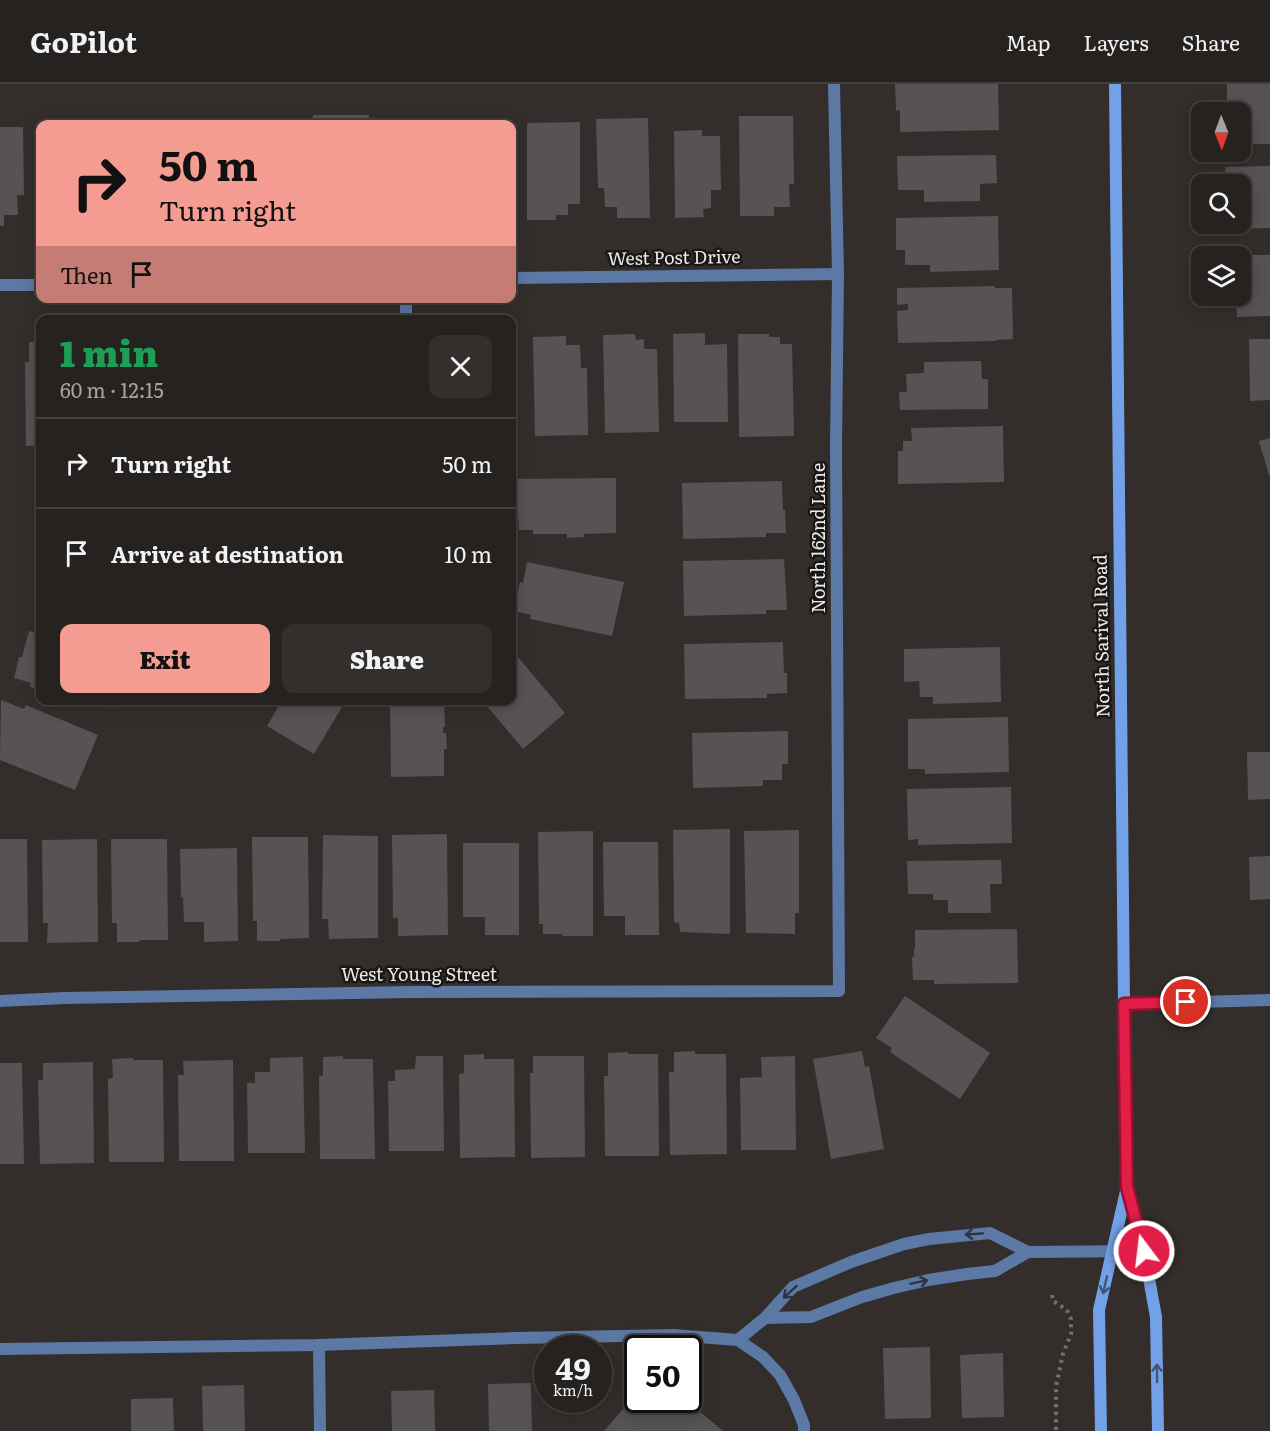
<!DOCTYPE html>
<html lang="en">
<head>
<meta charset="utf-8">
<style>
	body { margin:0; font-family:Literata,serif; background:#322f2d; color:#f1f3f6; height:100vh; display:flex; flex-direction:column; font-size:22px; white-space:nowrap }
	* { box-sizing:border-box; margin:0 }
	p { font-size:20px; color:#a4a4a5 }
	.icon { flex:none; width:33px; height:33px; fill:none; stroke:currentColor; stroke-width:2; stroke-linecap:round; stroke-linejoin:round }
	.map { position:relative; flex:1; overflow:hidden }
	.drawer { position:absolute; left:36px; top:231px; width:480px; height:390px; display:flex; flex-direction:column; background:#262220; border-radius:12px; box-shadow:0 3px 15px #0003,0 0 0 2px #423f3e }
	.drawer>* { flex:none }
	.banner { position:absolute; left:36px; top:36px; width:480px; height:183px; border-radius:12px; box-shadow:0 3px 15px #0003,0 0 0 2px #423f3e; background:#f59c92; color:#111; overflow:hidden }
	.needle { width:39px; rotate:179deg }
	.fabs { position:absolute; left:1191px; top:18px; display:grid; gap:12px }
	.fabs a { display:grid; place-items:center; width:60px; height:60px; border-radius:12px; background:#262220; box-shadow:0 3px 15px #0003,0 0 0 2px #423f3e; font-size:30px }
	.speed { position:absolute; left:534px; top:1251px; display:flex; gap:12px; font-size:30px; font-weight:700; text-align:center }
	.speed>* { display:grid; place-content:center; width:78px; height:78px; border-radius:50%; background:#262220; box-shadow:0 3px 15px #0003,0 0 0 2px #423f3e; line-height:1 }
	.speed small { font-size:15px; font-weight:400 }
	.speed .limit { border:3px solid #111; border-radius:9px; background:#fff; color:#111 }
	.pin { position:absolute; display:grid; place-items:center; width:51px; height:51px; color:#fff; margin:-26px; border:3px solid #fff; border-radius:50%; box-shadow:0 2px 6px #0007 }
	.me { position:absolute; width:66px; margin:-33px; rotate:345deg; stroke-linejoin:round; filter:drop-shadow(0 0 4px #0008) }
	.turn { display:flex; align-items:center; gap:21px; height:126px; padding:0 24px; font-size:27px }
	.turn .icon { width:78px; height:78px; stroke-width:2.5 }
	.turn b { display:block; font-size:42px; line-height:51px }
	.then { display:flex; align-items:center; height:57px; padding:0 24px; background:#0003; gap:12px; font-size:22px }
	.round { display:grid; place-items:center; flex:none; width:63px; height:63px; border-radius:12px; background:#322f2d }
	.headline { display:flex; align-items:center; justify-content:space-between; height:102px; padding:0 24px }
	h1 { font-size:36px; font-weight:800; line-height:45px; color:#1e9e55 }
	.cta { display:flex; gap:12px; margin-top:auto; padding:12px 24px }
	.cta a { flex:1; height:69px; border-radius:12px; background:#f59c92; color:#111; font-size:24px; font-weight:800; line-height:69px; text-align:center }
	.cta a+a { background:#322f2d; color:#f1f3f6 }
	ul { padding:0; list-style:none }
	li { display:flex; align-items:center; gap:18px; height:90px; padding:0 24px; border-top:2px solid #423f3e }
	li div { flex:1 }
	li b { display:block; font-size:22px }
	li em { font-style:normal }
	header { display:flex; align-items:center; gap:36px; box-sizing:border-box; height:84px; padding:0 30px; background:#262220; border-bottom:2px solid #423f3e }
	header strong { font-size:28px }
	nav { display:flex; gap:33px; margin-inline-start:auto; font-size:21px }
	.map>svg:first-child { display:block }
	.building { fill:#565256 }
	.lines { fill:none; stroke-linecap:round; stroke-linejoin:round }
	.path { stroke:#74706d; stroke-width:4; stroke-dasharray:3 4.5; stroke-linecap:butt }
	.service { stroke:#5c78a4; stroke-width:12 }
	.minor { stroke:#5c78a4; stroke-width:12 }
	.secondary { stroke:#73a1e7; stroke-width:12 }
	.oneway { stroke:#2d3440 }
	.oneway2 { stroke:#425573 }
	.route-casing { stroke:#92132f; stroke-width:15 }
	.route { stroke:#e11d48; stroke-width:10 }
	.labels { text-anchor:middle; stroke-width:5; stroke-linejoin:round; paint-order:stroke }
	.street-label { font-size:18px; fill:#ece9e7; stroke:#191715 }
</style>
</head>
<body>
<header>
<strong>GoPilot</strong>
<nav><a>Map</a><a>Layers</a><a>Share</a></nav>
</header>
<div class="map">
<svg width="1270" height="1347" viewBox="0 0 1270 1347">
	<rect width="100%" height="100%" fill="#332e2b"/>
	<g class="building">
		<polygon points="895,0 998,0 999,46 900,48 900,26 896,27"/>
		<polygon points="1227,0 1270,0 1270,60 1240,60 1240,28 1227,28"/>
		<rect x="313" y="31" width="56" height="9"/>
		<polygon points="739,32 793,32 794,100 789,100 790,123 774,123 774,132 740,132"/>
		<polygon points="648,34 650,134 617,134 617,123 605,123 604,104 598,104 596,35"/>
		<rect x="245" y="36" width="55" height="4"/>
		<polygon points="509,36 509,40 455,40 455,37"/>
		<polygon points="444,37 444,40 391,40 391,38"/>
		<polygon points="142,38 163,38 164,40 142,40"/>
		<polygon points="580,38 580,120 568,120 568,131 556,131 556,136 527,136 527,39"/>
		<polygon points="0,43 23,43 24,111 17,111 18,131 4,131 4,142 0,142"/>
		<polygon points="702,46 702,52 720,52 721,106 711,106 711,124 703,125 704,133 675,134 674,47"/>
		<rect x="35" y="54" width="5" height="76"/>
		<polygon points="996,71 997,99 980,100 980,117 924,118 924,106 898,106 897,72"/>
		<polygon points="1270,82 1270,144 1227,145 1226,140 1240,140 1240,100 1226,100 1225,83"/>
		<polygon points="998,132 999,186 930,188 930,181 905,181 905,166 896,166 896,134"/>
		<polygon points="1240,171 1270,171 1270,232 1237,233 1236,212 1240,212"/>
		<polygon points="995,202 995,204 1012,204 1013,255 996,256 996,257 898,259 897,227 908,226 908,220 897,221 897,204"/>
		<polygon points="705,249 705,261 727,260 728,338 674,338 673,250"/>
		<polygon points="635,250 636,256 644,255 644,265 657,265 659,348 605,349 603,251"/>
		<polygon points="738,250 769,250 769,253 780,253 780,260 792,260 794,352 739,353"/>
		<polygon points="566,252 566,261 580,261 581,284 587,284 588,351 535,352 533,253"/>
		<polygon points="1249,255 1270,255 1270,316 1250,317"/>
		<polygon points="29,258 40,258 40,362 26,362 25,278 29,278"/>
		<polygon points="981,277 982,295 988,295 988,325 900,326 899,308 907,308 906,290 924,289 924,278"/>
		<polygon points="1003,342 1004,398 898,400 898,367 903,367 903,357 912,357 911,344"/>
		<polygon points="1270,354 1270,391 1269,391 1259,357"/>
		<polygon points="616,394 616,449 584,450 584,453 567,454 567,450 533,450 533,446 519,446 518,425 514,425 513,395"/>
		<polygon points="37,397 40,397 40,426 38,426"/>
		<polygon points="782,397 783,426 785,426 786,449 766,449 766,453 683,455 682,399"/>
		<polygon points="38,474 40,474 40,526 35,525"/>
		<polygon points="784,475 787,526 766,526 766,530 684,532 683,477"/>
		<polygon points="527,478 624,498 612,552 530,535 531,531 514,527 520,498 523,499"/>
		<polygon points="29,547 40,550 40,606 30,603 31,599 14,594 19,573 22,573"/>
		<polygon points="783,558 784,589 787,589 787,609 767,610 767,614 685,615 684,560"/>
		<polygon points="1000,563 1001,618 933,620 933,613 920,613 919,597 904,598 904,565"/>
		<polygon points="512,566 565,629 523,665 482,616 512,616"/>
		<polygon points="1,616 24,625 26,621 98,651 75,706 0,676"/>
		<polygon points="86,616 115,616 113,624"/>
		<polygon points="282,616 346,616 314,670 267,642"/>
		<polygon points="390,616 444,616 445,643 443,643 443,649 446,649 447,665 444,665 444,692 391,693"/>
		<polygon points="1008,633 1009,688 925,690 925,685 908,685 908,635"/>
		<polygon points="788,647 788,680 782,680 782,696 763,696 763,702 693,704 692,649"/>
		<polygon points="1247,668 1270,668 1270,715 1248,716"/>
		<polygon points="1011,703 1012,759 918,761 918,755 908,756 907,705"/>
		<polygon points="730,745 730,850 680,848 679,839 674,838 673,746"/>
		<polygon points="799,746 799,829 795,829 795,850 746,849 744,747"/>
		<polygon points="593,747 593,852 562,852 562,850 543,850 543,840 539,840 538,748"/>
		<polygon points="447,750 448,851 398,852 398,834 393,834 392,751"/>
		<polygon points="323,751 378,752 378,854 329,855 328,835 322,835"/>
		<polygon points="252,753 308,753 309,854 280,855 280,857 257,857 257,837 253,837"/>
		<polygon points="0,755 27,755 28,858 0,858"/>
		<polygon points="97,755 98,858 47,859 48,839 43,839 42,756"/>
		<polygon points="111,755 167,755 168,856 139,856 140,858 117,858 117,839 112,839"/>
		<polygon points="603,758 658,758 659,851 625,851 625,832 604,832"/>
		<polygon points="463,759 519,759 519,851 485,851 485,833 463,833"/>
		<polygon points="237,764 238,857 204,858 204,838 184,838 183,813 181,814 180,765"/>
		<polygon points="1270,772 1270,815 1250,816 1249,773"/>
		<polygon points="1001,776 1002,800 990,800 991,829 948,829 948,816 933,816 933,810 908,810 907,777"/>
		<polygon points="1017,845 1018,899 934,900 934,896 913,896 912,873 914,873 914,864 915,864 915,846"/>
		<polygon points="905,912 990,969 960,1015 890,968 892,964 876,954"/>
		<polygon points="695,967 695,970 726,970 727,1070 670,1071 669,988 674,988 674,968"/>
		<polygon points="862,967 865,983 869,982 884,1065 831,1075 813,975"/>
		<polygon points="628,968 628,970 658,970 659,1072 605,1072 604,992 608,992 608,969"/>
		<polygon points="484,970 484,975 514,975 515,1073 460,1074 459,990 464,989 464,971"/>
		<polygon points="343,972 343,975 373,975 375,1075 320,1075 319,992 323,992 323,973"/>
		<polygon points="416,972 443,972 444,1067 389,1067 388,997 395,997 395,986 415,985"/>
		<polygon points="533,972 584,972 585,1073 531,1074 530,989 533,989"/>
		<polygon points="795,972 796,1066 741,1066 740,994 762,993 761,973"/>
		<polygon points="303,973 305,1069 248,1069 247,999 255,999 255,988 270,988 270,974"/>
		<polygon points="133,974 133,976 163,976 164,1078 109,1078 108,995 113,994 112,975"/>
		<polygon points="233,976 234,1077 179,1077 178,991 184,991 183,977"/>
		<polygon points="93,978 94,1079 40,1080 38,996 43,996 43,979"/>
		<polygon points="0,979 22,979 24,1080 0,1080"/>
		<polygon points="930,1263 931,1334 885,1335 883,1264"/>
		<polygon points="1003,1269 1004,1333 962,1334 960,1271"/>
		<polygon points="531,1299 532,1347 489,1347 488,1300"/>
		<polygon points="244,1301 245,1347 203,1347 202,1302"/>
		<polygon points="434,1306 435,1347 392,1347 391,1307"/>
		<polygon points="638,1308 638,1316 686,1316 723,1347 604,1347"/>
		<polygon points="173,1314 174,1347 131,1347 131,1315"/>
	</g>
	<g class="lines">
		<polyline class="path" points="1052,1211 1053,1217 1061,1222 1068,1228 1071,1235 1071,1250 1063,1270 1056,1302 1056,1347"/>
		<g class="service">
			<polyline points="1124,920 1270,916"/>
			<polyline points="1028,1168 990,1149 929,1155 904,1160 851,1178 793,1203 765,1234 811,1233 862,1213 894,1204 928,1196 967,1190 995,1187 1028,1168 1144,1167"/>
			<polyline points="738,1256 765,1234"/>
			<polyline points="319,1261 320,1347"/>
			<polyline points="0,1265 319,1261 516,1254 673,1251 738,1256 763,1273 780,1291 794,1316 804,1341 804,1347"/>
		</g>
		<g class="minor">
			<polyline points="512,194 838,190"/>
			<polyline points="0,201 40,201"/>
			<polyline points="406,236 406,214"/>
			<polyline points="0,917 64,914 411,908 839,907 836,362 838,190 834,0"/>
		</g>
		<g class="secondary">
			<polyline points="1115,0 1124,920 1127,1103 1144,1167 1156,1233 1158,1347"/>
			<polyline points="1101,1347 1099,1226 1126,1107"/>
		</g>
	</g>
	<defs><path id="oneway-shaft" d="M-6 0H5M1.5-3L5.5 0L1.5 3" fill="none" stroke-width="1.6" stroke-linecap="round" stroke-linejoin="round" transform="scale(1.5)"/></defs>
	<g class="oneway">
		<use href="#oneway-shaft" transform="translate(974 1150) rotate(176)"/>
		<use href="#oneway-shaft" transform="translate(919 1198) rotate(-12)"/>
		<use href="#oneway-shaft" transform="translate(790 1208) rotate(138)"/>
	</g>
	<g class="oneway2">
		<use href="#oneway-shaft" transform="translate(1105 1201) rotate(103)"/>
		<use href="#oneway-shaft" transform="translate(1157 1289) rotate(-91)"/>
	</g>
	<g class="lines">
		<defs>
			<polyline id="route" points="1144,1167 1127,1103 1124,920 1186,918"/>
		</defs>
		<use href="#route" class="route-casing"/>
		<use href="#route" class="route"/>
	</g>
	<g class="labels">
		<g class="street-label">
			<text transform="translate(674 174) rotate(-1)" y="6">West Post Drive</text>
			<text transform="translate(819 454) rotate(-90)" y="6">North 162nd Lane</text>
			<text transform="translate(1102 552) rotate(-91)" y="6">North Sarival Road</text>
			<text x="419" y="897">West Young Street</text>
		</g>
	</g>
</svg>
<div class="fabs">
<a><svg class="needle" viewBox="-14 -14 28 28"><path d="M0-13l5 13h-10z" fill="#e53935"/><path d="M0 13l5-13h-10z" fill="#a4a4a5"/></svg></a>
<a><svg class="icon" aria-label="search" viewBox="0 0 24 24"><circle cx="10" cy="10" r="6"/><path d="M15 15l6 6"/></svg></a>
<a><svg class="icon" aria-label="layers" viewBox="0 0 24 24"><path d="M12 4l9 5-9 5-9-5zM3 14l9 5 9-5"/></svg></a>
</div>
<div class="speed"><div>49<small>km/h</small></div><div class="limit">50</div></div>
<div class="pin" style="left:1186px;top:918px;background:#d93025"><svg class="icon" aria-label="arrive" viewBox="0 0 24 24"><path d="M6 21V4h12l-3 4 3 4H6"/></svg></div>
<svg class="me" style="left:1144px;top:1167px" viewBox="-20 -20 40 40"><circle r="17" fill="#e11d48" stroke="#fff" stroke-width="3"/><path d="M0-11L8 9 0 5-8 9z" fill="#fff"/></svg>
<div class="banner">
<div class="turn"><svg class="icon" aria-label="right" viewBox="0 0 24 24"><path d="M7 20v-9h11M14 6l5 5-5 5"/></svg><div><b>50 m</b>Turn right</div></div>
<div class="then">Then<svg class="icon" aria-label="arrive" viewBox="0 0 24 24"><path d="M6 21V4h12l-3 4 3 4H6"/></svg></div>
</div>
<section class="drawer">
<div class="headline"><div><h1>1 min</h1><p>60 m · 12:15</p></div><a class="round"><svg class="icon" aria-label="close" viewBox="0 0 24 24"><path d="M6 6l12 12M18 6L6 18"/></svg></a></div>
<ul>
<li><svg class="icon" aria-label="right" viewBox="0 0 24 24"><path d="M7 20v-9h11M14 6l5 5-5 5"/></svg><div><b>Turn right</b></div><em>50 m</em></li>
<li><svg class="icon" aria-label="arrive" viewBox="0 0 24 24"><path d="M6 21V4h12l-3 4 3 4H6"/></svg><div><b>Arrive at destination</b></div><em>10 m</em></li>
</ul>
<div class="cta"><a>Exit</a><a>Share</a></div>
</section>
</div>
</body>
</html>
